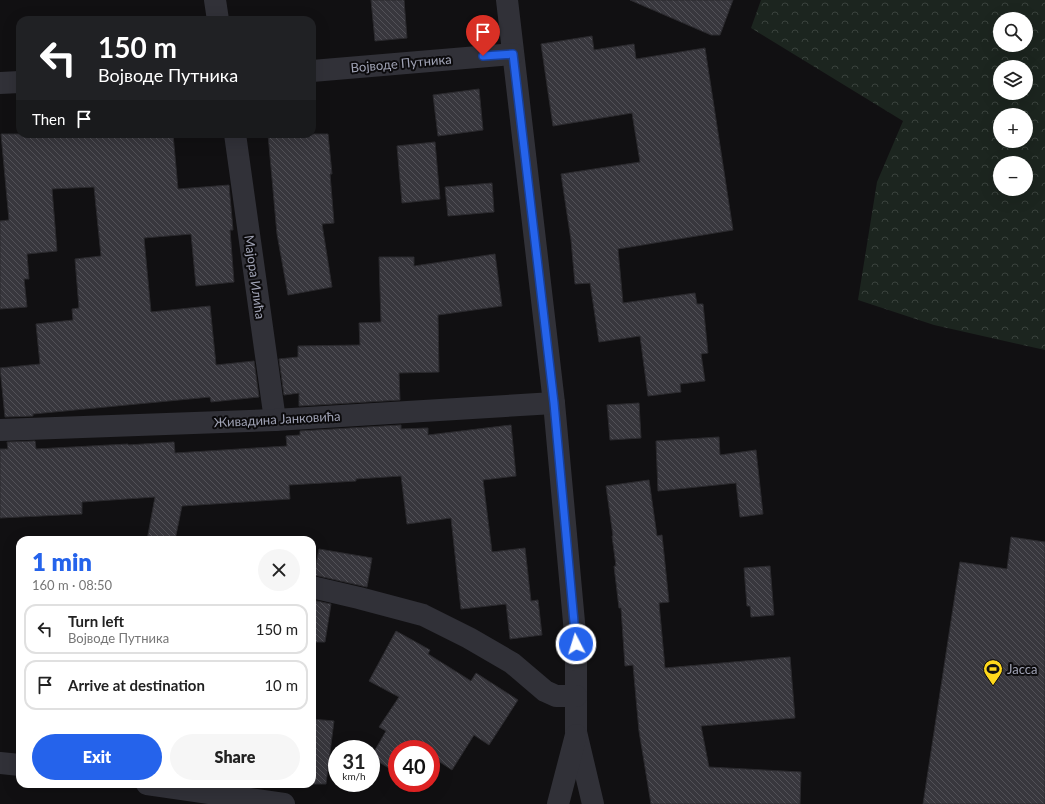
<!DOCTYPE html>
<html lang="en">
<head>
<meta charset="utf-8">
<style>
	body { margin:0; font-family:Lato,sans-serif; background:#f6f6f6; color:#222; height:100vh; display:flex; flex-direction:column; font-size:15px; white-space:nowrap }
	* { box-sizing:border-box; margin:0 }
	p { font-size:13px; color:#767676 }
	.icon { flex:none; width:22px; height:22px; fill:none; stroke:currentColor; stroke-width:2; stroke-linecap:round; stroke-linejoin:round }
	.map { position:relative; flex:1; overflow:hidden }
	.drawer { position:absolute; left:16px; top:536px; width:300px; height:252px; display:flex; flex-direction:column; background:#fff; border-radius:12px; box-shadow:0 4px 16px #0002 }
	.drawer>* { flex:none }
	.top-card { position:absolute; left:16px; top:16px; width:300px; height:122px; border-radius:12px; box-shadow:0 4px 16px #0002; background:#202124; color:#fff; overflow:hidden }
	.tools { position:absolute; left:993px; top:12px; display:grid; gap:8px }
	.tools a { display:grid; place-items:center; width:40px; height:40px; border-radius:50%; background:#fff; box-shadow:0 4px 16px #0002; font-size:20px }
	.speed { position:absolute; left:328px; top:740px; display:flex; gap:8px; font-size:20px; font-weight:700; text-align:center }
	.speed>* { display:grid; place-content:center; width:52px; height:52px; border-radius:50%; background:#fff; box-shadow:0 4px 16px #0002; line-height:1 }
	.speed small { font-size:10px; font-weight:400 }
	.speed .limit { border:6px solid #d22; background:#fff; color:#111 }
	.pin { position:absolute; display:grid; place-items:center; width:34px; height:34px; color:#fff; margin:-41px -17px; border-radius:50% 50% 50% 0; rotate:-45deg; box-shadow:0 0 4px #0007 }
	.pin .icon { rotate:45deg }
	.me { position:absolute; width:44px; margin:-22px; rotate:355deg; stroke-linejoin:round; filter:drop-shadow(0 0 3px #0008) }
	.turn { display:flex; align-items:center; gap:14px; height:84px; padding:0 16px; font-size:18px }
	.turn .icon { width:52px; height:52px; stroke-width:2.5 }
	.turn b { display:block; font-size:28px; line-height:34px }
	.then { display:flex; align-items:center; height:38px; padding:0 16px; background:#0003; gap:8px; font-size:15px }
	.round { display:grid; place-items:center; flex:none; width:42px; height:42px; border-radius:21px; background:#f6f6f6 }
	.summary { display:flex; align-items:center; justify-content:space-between; height:68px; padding:0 16px }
	h1 { font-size:24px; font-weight:800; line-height:30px; color:#2563eb }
	.primary-button { display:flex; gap:8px; margin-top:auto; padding:8px 16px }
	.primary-button a { flex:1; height:46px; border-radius:24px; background:#2563eb; color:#fff; font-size:16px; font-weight:800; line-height:46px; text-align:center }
	.primary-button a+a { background:#f6f6f6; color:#222 }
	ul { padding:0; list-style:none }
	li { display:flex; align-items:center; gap:12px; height:50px; margin:0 8px 6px; padding:0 8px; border:2px solid #e0e0e0; border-radius:12px }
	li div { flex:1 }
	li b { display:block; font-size:15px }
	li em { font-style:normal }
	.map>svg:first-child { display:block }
	.park { fill:url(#park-crowns); fill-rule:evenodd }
	.building { fill:url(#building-back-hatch); stroke:#2b2a2e }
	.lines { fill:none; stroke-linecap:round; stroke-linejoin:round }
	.minor { stroke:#313138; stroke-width:22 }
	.route-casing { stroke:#184099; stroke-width:10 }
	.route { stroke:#2563eb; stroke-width:7 }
	.labels { text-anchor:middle; stroke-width:4; stroke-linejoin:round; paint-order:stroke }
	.street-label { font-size:13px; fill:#a0a3b5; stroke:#0c0b0d }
	.poi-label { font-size:13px; fill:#a0a3b5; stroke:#0c0b0d; text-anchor:start }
</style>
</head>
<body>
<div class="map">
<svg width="1045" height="804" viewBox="0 0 1045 804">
	<defs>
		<pattern id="park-crowns" width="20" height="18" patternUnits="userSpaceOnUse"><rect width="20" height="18" fill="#1c251f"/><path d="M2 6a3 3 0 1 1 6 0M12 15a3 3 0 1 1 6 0" fill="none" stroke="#3a423d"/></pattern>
		<pattern id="building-back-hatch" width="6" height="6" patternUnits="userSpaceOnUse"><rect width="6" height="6" fill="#38373d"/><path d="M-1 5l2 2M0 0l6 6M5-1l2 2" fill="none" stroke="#525157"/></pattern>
	</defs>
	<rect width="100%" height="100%" fill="#111012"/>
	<path class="park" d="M 761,0 L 1045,0 L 1045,350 L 934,325 L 858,300 L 877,182 L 903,121 L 751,28 ZM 1000,19 L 1026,19 L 1026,45 L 1000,45 ZM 1000,67 L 1026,67 L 1026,93 L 1000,93 ZM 1000,115 L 1026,115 L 1026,141 L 1000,141 ZM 1000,163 L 1026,163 L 1026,189 L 1000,189 Z"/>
	<g class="building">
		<polygon points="371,0 404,0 407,38 375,41"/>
		<polygon points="630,0 733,0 720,35 711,35"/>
		<polygon points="592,36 594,50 634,44 636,59 705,48 733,230 618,249 623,303 695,293 697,304 703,304 708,353 701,354 705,381 680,384 681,392 648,396 640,336 599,342 590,283 575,284 571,240 561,174 640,162 632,113 553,126 541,44"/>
		<polygon points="479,89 483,130 438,136 433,95"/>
		<polygon points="1,134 173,134 178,189 229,185 233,230 230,230 234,282 196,286 191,234 144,238 151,312 210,306 216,365 254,361 259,397 211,402 210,397 33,414 33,416 5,417 0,368 40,364 36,324 73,320 72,309 79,308 75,259 101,256 94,187 52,189 57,251 27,254 29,279 24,279 27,307 0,309 0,221 9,220"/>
		<polygon points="268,134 328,134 332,174 330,174 334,223 322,224 332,287 288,295 277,234"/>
		<polygon points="435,142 440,199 402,203 397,146"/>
		<polygon points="492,183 494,212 448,216 445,187"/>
		<polygon points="495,254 502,306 438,315 439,372 399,373 400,400 299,406 299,393 284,395 279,359 298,357 298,346 360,345 359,323 381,322 379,257 414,257 414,266"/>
		<polygon points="639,403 641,438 610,440 607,405"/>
		<polygon points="401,425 401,429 428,428 428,435 511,425 516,476 483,480 492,552 525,548 531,601 538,600 542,635 510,639 506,604 461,609 451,518 407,524 401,476 356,479 356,481 289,485 290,499 182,506 175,540 147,540 155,497 82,502 82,514 0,518 0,449 8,449 7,442 35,441 36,449 128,444 128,445 174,442 175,453 287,446 286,436 300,435 300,431"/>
		<polygon points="719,437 720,455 756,450 763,514 740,517 736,483 658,491 656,441"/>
		<polygon points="649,480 657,536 662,535 669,602 659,603 665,668 790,657 795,718 701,726 709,767 801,772 800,804 651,804 639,731 633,665 625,666 621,608 619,608 614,566 616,566 612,536 613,536 606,486"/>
		<polygon points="1011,537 1045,542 1045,804 923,804 960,562 1007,569"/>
		<polygon points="319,549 372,558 367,587 314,575"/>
		<polygon points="770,566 774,615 751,617 750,606 747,606 744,568"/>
		<polygon points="312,600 331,604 325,642 312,642"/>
		<polygon points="396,631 430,650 428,654 471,681 476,673 518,700 489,745 474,735 452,770 431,756 431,749 421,749 408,741 403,749 397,749 397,761 392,770 371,757 386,731 379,727 399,697 369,681"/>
		<polygon points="312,719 334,721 326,784 312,784"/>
	</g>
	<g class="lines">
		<g class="minor">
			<polyline points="215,0 218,20"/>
			<polyline points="507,0 554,403 576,644 576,732 593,804"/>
			<polyline points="312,71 513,54"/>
			<polyline points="0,83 20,82"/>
			<polyline points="235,134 275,420"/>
			<polyline points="0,430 275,420 554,403"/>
			<polyline points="312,587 359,598 423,615 469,638 512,663 545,691 556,696 576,696"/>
			<polyline points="0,763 20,765"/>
			<polyline points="147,784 284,804"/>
			<polyline points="558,804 576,735"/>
		</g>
	</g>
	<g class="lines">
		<defs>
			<polyline id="route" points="483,56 513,54 554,403 576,644"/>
		</defs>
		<use href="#route" class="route-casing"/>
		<use href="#route" class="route"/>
	</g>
	<defs>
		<symbol id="stadium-pin" viewBox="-11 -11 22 30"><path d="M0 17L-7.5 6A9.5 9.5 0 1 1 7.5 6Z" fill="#ffd91c" stroke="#0c0b0d"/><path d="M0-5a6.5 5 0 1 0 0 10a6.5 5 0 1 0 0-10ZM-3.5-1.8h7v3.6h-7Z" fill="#111"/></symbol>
	</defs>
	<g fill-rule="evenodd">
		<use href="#stadium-pin" x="982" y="658" width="22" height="30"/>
	</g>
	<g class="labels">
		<g class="street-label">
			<text transform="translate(401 63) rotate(-5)" y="5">Војводе Путника</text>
			<text transform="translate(255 277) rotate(82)" y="5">Мајора Илића</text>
			<text transform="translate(277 419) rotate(-3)" y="5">Живадина Јанковића</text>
		</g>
		<g class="poi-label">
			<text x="1007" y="674">Јасса</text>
		</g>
	</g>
</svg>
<div class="tools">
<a><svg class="icon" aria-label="search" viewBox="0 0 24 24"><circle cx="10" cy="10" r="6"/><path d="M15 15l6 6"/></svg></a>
<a><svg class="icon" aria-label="layers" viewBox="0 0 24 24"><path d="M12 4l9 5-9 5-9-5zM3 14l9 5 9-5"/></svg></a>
<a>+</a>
<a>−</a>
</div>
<div class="speed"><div>31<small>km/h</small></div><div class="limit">40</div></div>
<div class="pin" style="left:483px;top:56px;background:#d93025"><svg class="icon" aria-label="arrive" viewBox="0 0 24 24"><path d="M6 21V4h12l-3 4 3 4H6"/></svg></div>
<svg class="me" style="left:576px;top:644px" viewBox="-20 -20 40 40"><circle r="17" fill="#2563eb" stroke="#fff" stroke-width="3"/><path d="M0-11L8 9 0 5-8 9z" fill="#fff"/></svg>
<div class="top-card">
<div class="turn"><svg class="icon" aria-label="left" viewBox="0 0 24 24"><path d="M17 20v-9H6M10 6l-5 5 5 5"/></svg><div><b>150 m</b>Војводе Путника</div></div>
<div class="then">Then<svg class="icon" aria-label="arrive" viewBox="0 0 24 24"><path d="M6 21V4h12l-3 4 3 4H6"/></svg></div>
</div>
<section class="drawer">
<div class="summary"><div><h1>1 min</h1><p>160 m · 08:50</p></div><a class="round"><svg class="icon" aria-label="close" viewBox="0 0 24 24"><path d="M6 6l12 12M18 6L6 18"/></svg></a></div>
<ul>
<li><svg class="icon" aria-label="left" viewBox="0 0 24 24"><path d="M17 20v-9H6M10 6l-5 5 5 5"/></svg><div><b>Turn left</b><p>Војводе Путника</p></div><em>150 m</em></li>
<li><svg class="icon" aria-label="arrive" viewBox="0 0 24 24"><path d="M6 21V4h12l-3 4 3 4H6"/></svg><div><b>Arrive at destination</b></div><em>10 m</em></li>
</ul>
<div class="primary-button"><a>Exit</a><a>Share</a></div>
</section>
</div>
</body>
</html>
